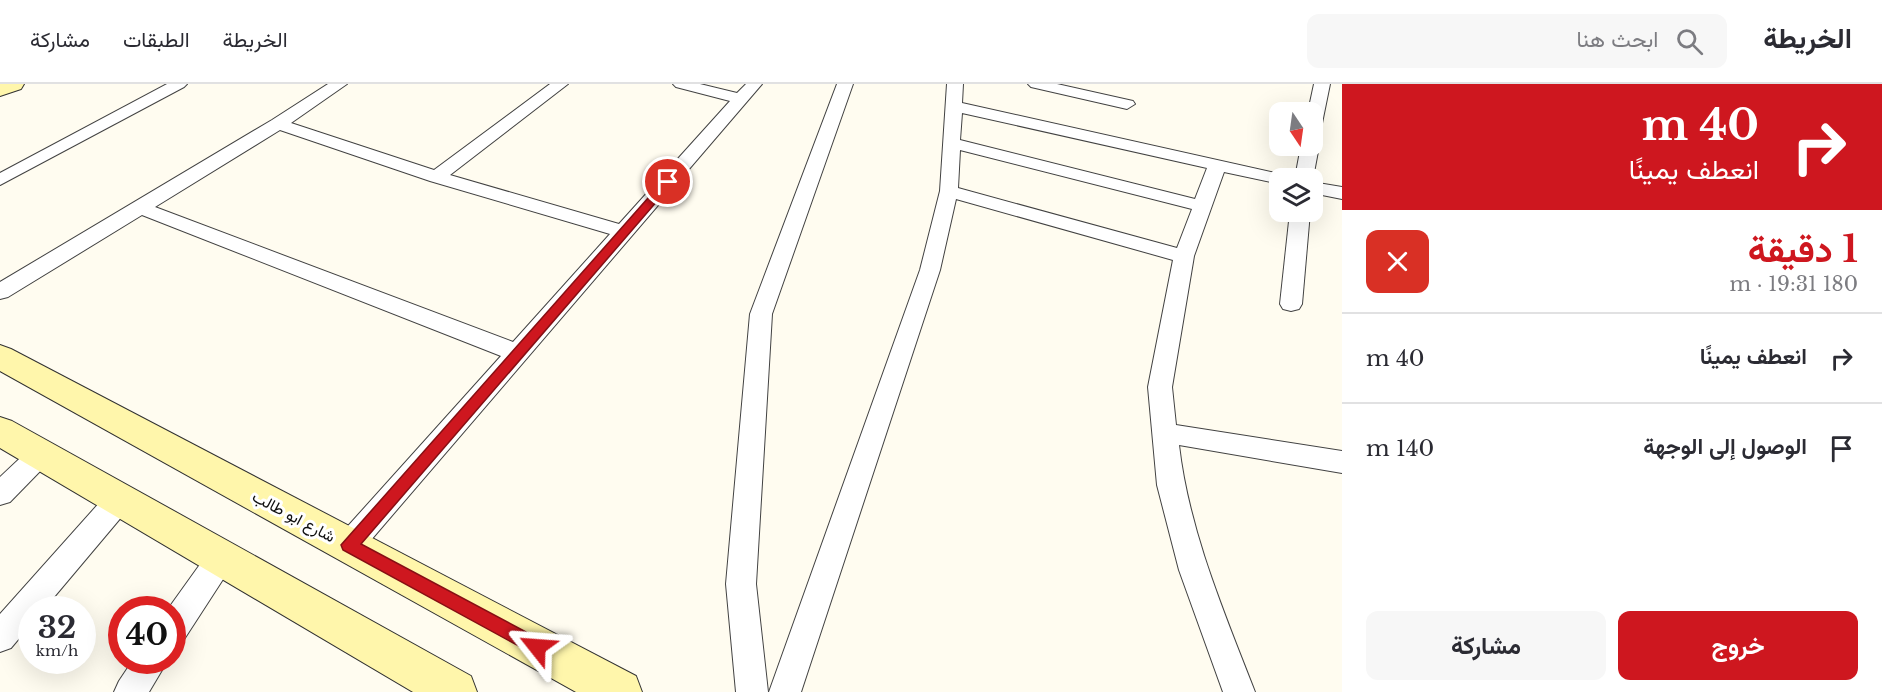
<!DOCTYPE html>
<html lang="ar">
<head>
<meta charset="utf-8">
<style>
	body { margin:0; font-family:"Libre Baskerville",Vazirmatn,serif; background:#f7f7f7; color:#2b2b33; direction:rtl; height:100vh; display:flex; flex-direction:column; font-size:22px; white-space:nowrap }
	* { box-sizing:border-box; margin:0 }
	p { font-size:20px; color:#7c7c81 }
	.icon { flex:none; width:33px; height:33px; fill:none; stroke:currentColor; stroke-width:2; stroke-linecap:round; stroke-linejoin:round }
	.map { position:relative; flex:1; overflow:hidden; direction:ltr }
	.details { display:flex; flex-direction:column; background:#fff; width:540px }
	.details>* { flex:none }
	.guide { background:#ce171f; color:#fff; overflow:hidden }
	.needle { width:39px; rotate:167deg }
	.buttons { position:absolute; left:1269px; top:18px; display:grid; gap:12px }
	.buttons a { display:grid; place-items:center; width:54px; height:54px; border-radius:12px; background:#fff; box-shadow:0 6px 24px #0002; font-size:30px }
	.speed { position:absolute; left:18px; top:512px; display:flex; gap:12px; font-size:30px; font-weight:700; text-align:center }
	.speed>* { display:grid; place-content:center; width:78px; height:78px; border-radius:50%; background:#fff; box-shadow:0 6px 24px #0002; line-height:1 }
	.speed small { font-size:15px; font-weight:400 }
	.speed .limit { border:9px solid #d22; background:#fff; color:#111 }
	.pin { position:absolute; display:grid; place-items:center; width:51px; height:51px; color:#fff; margin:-26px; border:3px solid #fff; border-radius:50%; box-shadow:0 2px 6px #0007 }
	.me { position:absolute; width:66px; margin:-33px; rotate:298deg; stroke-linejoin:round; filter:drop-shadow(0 0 4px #0008) }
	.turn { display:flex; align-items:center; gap:21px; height:126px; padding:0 24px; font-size:27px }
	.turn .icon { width:78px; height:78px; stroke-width:2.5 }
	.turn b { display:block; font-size:42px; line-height:51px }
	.round { display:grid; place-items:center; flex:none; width:63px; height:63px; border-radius:12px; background:#f7f7f7 }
	.overview { display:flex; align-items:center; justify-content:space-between; height:102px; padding:0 24px }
	h1 { font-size:36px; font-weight:700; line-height:45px; color:#ce171f }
	.primary-button { display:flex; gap:12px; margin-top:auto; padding:12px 24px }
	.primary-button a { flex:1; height:69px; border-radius:12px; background:#ce171f; color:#fff; font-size:24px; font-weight:700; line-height:69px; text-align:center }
	.primary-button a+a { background:#f7f7f7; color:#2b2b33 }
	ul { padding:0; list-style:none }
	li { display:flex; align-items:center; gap:18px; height:90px; padding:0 24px; border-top:2px solid #e1e1e2 }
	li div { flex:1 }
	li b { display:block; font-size:22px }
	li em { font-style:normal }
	header { display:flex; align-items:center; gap:36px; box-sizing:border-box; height:84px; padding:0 30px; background:#fff; border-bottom:2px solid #e1e1e2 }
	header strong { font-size:28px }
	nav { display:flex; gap:33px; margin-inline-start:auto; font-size:21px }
	.search { width:420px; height:54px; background:#f7f7f7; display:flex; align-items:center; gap:15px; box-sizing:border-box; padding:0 21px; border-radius:12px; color:#7c7c81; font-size:22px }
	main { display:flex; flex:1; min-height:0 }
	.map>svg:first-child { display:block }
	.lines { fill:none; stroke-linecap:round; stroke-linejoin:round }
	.street-casing { stroke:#424242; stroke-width:2 }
	.secondary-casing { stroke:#313131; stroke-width:2 }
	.street { fill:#fff; fill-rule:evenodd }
	.secondary { fill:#fff6ab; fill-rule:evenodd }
	.route { fill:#ce171f; stroke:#860f14; stroke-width:1.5 }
	.labels { text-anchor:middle; stroke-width:6; stroke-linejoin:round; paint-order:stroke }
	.street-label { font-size:16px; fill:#0f0f0f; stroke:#fff }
</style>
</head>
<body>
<header>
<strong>الخريطة</strong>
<div class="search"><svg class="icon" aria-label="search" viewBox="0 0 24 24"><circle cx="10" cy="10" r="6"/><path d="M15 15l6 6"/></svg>ابحث هنا</div>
<nav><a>الخريطة</a><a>الطبقات</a><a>مشاركة</a></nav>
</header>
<main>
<section class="details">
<div class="guide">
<div class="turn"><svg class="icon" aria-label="right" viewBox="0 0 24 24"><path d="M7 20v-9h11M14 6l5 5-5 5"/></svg><div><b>40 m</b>انعطف يمينًا</div></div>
</div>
<div class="overview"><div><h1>1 دقيقة</h1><p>180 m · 19:31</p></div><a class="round" style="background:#d93025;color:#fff"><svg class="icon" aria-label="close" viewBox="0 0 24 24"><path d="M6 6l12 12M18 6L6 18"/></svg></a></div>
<ul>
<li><svg class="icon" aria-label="right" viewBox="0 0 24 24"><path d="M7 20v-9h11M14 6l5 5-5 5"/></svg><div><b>انعطف يمينًا</b></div><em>40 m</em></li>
<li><svg class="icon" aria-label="arrive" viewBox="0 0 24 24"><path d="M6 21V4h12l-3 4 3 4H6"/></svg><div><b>الوصول إلى الوجهة</b></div><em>140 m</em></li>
</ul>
<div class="primary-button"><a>خروج</a><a>مشاركة</a></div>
</section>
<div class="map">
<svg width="1342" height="608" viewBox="0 0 1342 608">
	<rect width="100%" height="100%" fill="#fffcf0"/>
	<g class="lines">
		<defs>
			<g id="street">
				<polygon points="167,0 187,0 184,3 0,101 0,89"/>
				<path d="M 328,0 L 347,0 L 291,39 L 434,86 L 550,0 L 568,0 L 450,91 L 619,140 L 730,17 L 676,3 L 673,0 L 700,0 L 737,9 L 746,0 L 762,0 L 359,470 L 349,474 L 339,470 L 335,461 L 339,452 L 501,272 L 142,131 L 8,213 L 0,215 L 0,198 L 272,36 ZM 280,46 L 430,97 L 610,150 L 513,258 L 155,123 Z"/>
				<polygon points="837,0 853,0 772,230 756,500 768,608 736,608 726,500 750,230"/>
				<path d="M 947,0 L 963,0 L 962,19 L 1280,90 L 1289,94 L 1280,94 L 1280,100 L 1224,88 L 1194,172 L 1172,303 L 1176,341 L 1342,367 L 1342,389 L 1179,361 C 1189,447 1224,528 1255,608 L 1223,608 L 1179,486 L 1157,401 L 1148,303 L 1173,176 L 956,115 L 940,186 L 801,608 L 769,608 L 920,186 L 940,107 ZM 962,29 L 1207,84 L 1195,115 L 960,56 ZM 960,66 L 1192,125 L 1177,164 L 958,104 Z"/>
				<polygon points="1028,0 1057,0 1133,17 1135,20 1127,25 1031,3"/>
				<polygon points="1314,0 1330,0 1320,49 1312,54 1312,28 1308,28"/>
				<polygon points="1312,57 1319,62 1313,94 1295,94 1301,62 1312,62"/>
				<polygon points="1312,98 1342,103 1342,115 1312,109"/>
				<polygon points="1290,128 1310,128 1302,220 1299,225 1291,227 1283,225 1280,220"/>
				<polygon points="42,359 51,362 55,369 51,376 10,418 0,421 0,393 33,362"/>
				<polygon points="119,404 129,408 133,416 129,424 44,525 32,525 32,539 11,564 0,568 0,530 109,408"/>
				<polygon points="221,461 231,465 235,474 231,483 183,557 172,561 172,525 168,525 211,465"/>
				<polygon points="133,576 168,576 149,608 114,608 119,597"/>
			</g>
			<g id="secondary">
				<polygon points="0,0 24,0 21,5 0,12"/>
				<polygon points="0,261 11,265 636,592 642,608 576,608 0,287"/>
				<polygon points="0,333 12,337 471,592 477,608 413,608 0,364"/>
			</g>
		</defs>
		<use href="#street" class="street-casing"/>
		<use href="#secondary" class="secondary-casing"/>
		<use href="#street" class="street"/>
		<use href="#secondary" class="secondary"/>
	</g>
	<polygon class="route" points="668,95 671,96 671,101 361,460 543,557 546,563 543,569 537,572 343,466 341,461 664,96"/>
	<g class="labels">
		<g class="street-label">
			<text transform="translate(294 432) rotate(28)" y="6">شارع ابو طالب</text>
		</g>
	</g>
</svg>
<div class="buttons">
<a><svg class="needle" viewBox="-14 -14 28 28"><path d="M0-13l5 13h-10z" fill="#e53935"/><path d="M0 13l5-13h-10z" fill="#7c7c81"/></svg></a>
<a><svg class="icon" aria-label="layers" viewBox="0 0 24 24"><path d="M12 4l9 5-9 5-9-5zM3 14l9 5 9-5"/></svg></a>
</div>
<div class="speed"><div>32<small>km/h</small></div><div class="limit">40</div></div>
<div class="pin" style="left:668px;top:98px;background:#d93025"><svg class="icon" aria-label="arrive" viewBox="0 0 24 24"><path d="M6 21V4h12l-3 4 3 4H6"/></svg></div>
<svg class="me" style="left:537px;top:563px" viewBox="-20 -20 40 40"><path d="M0-17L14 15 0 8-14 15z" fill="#ce171f" stroke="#fff" stroke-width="4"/></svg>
</div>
</main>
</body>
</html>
